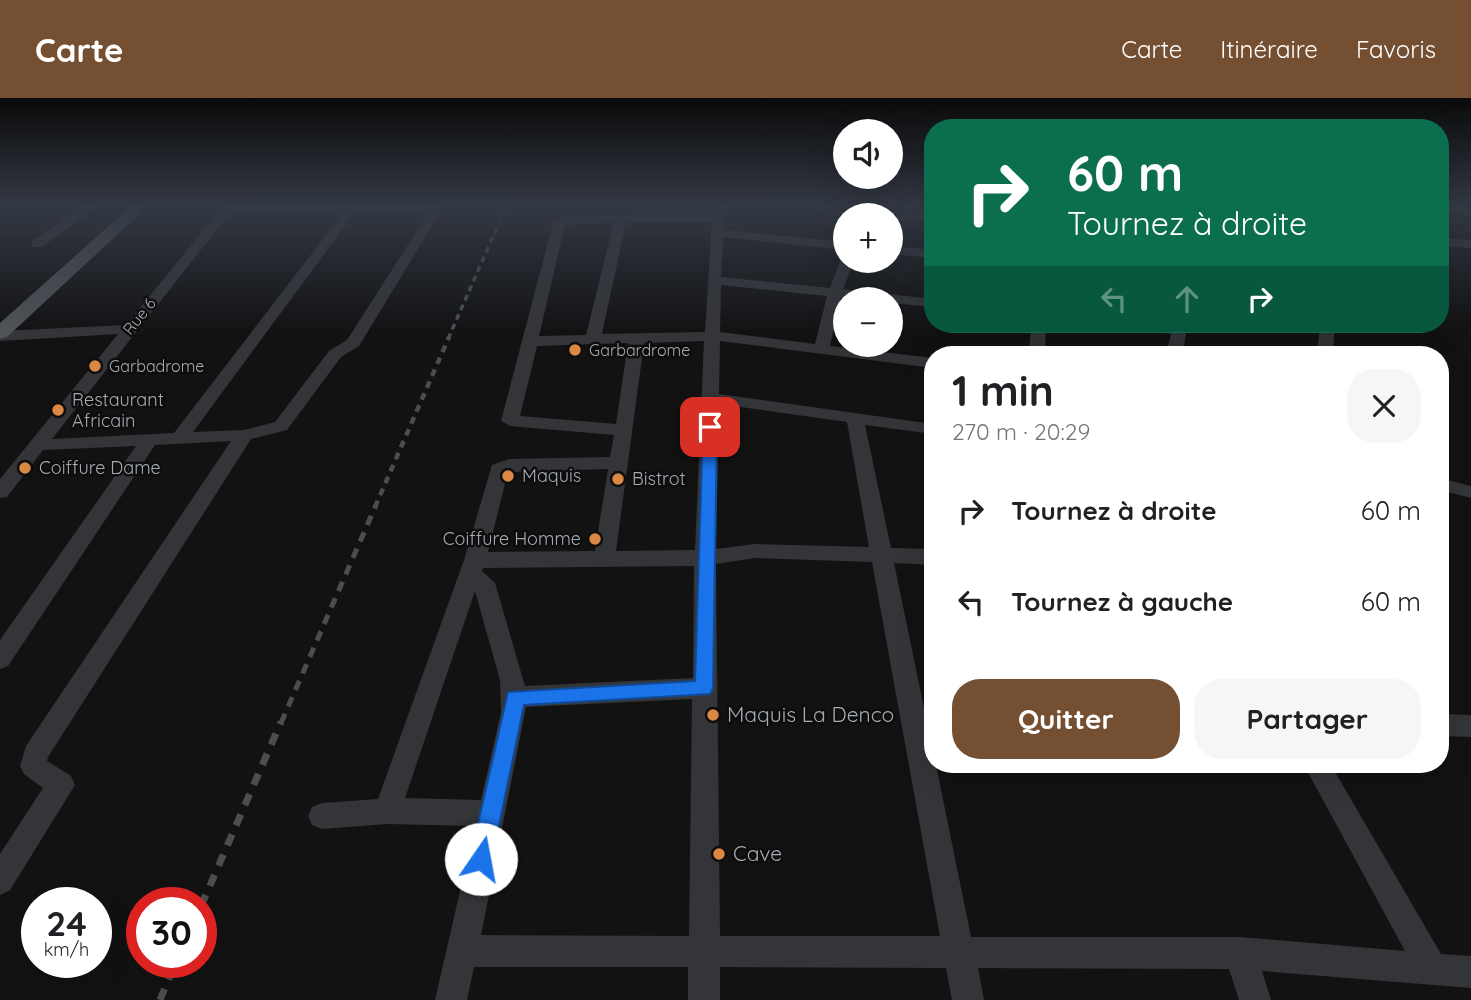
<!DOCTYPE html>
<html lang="fr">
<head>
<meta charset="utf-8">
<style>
	body { margin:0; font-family:Quicksand,sans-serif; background:#f6f6f6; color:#202124; height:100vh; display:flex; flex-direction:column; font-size:26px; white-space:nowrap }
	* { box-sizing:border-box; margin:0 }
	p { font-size:23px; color:#757577 }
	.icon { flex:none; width:38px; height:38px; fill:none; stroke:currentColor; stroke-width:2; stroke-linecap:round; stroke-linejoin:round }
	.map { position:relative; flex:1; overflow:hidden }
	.side { position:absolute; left:924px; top:248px; width:525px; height:427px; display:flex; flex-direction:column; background:#fff; border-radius:28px; box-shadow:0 7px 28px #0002 }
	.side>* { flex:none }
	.top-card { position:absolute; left:924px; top:21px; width:525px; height:214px; border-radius:28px; box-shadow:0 7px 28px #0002; background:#0b6e4f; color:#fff; overflow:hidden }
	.buttons { position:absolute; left:833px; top:21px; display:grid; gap:14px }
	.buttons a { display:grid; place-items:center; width:70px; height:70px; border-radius:50%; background:#fff; box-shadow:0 7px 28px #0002; font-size:35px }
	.speed { position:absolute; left:21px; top:789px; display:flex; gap:14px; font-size:35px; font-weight:700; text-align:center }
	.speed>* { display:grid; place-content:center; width:91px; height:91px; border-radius:50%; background:#fff; box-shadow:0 7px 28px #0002; line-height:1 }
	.speed small { font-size:18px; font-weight:400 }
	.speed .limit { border:10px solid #d22; background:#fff; color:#111 }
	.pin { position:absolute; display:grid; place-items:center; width:60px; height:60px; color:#fff; margin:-30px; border-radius:14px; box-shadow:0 4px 10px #0006 }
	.me { position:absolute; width:77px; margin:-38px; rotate:12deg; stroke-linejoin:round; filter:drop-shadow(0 0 5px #0008) }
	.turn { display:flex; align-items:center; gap:24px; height:147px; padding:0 28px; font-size:32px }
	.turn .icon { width:91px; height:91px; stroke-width:2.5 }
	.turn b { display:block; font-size:49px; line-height:60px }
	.lanes { display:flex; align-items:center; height:66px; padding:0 28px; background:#0003; justify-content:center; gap:35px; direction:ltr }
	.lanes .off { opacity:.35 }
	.round { display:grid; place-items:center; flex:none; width:74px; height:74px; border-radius:28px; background:#f6f6f6 }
	.head { display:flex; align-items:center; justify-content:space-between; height:119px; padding:0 28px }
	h1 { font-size:42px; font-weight:700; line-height:52px }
	.button { display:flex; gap:14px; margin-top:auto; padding:14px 28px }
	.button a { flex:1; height:80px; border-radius:28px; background:#744f32; color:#fff; font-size:28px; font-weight:700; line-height:80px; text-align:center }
	.button a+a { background:#f6f6f6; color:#202124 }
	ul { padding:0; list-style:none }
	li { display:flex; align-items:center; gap:21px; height:91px; padding:0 28px }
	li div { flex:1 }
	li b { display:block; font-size:26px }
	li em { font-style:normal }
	header { display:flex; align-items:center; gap:42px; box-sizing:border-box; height:98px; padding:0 35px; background:#744f32; color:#fff }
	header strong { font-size:33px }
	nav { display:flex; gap:38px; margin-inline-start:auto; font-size:24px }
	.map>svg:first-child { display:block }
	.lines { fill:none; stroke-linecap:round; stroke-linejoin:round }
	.minor { fill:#343538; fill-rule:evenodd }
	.major { fill:#505357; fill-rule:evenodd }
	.rail-far3 { stroke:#4b4e51; stroke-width:3.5; stroke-dasharray:6 4.5; stroke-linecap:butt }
	.rail-far2 { stroke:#4b4e51; stroke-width:4.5; stroke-dasharray:7 6; stroke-linecap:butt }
	.rail-far1 { stroke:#4b4e51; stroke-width:5; stroke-dasharray:10 8; stroke-linecap:butt }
	.rail { stroke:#4b4e51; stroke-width:7; stroke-dasharray:12 10; stroke-linecap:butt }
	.route { fill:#1a73e8; stroke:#114b97; stroke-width:2 }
	.poi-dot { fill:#da8844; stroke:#0d0d0e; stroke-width:2.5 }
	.labels { text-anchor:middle; stroke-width:5; stroke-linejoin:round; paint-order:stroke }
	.far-street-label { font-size:16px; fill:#a5acb2; stroke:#0d0d0e }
	.far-poi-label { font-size:16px; fill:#a5acb2; stroke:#0d0d0e; text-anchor:start }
	.poi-label { font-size:18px; fill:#a5acb2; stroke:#0d0d0e; text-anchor:start }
	.near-poi-label { font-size:21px; fill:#a5acb2; stroke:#0d0d0e; text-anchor:start }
</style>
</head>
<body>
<header>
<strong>Carte</strong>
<nav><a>Carte</a><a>Itinéraire</a><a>Favoris</a></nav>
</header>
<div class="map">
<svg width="1471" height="902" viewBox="0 0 1471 902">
	<rect width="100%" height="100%" fill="#121213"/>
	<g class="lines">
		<g class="minor">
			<polygon points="82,109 96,109 42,149 32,149 32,143"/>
			<path d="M 222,109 L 438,109 L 441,113 L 359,248 L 341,259 L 287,332 L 251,341 L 48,659 L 47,663 L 71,678 L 75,687 L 10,792 L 0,797 L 0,756 L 43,690 L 24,676 L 20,668 L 26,648 L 231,343 L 155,347 L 8,568 L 0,571 L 0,542 L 136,348 L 43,352 L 7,399 L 0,400 L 0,381 L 118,236 L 0,243 L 0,233 L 126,227 ZM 355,114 L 429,114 L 347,242 L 329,253 L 275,324 L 244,332 L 193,334 ZM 343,115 L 174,335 L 52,341 L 229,116 Z"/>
			<path d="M 720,109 L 733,109 L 724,120 L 724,132 L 845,144 L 845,152 L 723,139 L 721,179 L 830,190 L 840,163 L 845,159 L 845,163 L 854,163 L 843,191 L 933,201 L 933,209 L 891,205 L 891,201 L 841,200 L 830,248 L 933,260 L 933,270 L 720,243 L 719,296 L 933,326 L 933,336 L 865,327 L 891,450 L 933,451 L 933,467 L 894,465 L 933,653 L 933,667 L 936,667 L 971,839 L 1240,839 L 1405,853 L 1304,667 L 1331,667 L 1441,856 L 1471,858 L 1471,890 L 1262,873 L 1271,902 L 1239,902 L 1229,871 L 978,870 L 984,902 L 952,902 L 946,870 L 720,869 L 720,902 L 688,902 L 688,869 L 474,869 L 467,902 L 435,902 L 475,728 L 387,726 L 322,731 L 312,727 L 308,718 L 312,709 L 322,705 L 378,701 L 464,462 L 492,367 L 509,361 L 610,359 L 614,337 L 510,328 L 501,323 L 553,125 L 567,118 L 715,116 ZM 614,124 L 586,237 L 539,238 L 565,127 ZM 626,124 L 712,124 L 705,234 L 602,236 ZM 721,187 L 827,198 L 815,246 L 720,234 ZM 704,243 L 695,452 L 616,453 L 644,245 ZM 628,245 L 616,326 L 520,318 L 537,248 ZM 719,306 L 847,324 L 869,449 L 755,446 L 716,451 ZM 608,371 L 595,453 L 488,454 L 508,374 ZM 755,460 L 872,464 L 940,838 L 720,838 L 716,466 ZM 694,468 L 693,580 L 525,588 L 495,485 L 482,473 L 483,470 ZM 475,493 L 500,582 L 501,615 L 481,702 L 405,700 ZM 692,601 L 689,838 L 481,837 L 526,609 Z"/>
			<polygon points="917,109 929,109 927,118 922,123 891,123 891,117 886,117 915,116"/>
			<polygon points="1446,109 1471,109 1471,117 1448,112"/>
			<polygon points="1440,140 1471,142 1471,150 1440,148"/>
			<polygon points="891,148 933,152 933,160 891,156"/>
			<polygon points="1031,226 1046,226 1045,257 1029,257"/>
			<polygon points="1134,226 1188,226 1182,257 1166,257 1171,236 1136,229"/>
			<polygon points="1320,226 1335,226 1333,257 1317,257"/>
			<polygon points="1440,380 1471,388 1471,400 1440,392"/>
			<polygon points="1440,616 1471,617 1471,639 1440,638"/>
		</g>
		<polygon class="major" points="130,109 147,109 7,239 0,241 0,225"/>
		<polyline class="rail-far3" points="448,241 506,109"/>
		<polyline class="rail-far2" points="375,409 449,239"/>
		<polyline class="rail-far1" points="281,625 376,407"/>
		<g class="rail">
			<polyline points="201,808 281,624"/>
			<polyline points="160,902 176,864"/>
		</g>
	</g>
	<linearGradient id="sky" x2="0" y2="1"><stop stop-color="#0a0a0a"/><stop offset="0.46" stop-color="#333944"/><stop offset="1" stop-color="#333944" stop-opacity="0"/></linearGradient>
	<rect width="1471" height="235" fill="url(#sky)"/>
	<polygon class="route" points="710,325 717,329 713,590 710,596 524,607 492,761 489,769 481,772 473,769 470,761 508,594 695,583 703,329"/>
	<g class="poi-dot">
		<circle cx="575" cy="252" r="7"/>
		<circle cx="95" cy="268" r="7"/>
		<circle cx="58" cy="312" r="7"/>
		<circle cx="25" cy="370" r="7"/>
		<circle cx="508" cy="378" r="7"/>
		<circle cx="618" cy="381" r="7"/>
		<circle cx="595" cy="441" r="7"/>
		<circle cx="713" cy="617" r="7"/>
		<circle cx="719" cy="756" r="7"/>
	</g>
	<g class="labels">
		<g class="far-street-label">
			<text transform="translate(139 218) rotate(-51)" y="6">Rue 6</text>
		</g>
		<g class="far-poi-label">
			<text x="589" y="258">Garbardrome</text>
			<text x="109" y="274">Garbadrome</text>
		</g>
		<g class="poi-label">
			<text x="72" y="308">Restaurant<tspan x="72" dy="21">Africain</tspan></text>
			<text x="39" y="376">Coiffure Dame</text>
			<text x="522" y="384">Maquis</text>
			<text x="632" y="387">Bistrot</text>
			<text x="581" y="447" text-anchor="end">Coiffure Homme</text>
		</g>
		<g class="near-poi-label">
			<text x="727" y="624">Maquis La Denco</text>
			<text x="733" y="763">Cave</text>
		</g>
	</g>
</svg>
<div class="buttons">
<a><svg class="icon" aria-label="sound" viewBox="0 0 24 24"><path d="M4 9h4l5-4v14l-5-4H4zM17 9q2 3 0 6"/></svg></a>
<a>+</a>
<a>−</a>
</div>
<div class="speed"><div>24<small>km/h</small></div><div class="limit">30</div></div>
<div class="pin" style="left:710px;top:329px;background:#d93025"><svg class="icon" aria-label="arrive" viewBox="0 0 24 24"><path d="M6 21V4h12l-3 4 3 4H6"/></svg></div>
<svg class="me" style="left:481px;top:761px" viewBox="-20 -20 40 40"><circle r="19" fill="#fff"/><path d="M0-13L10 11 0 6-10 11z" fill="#1a73e8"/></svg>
<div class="top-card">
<div class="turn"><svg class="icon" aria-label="right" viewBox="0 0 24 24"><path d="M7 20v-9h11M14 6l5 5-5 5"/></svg><div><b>60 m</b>Tournez à droite</div></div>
<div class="lanes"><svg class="icon off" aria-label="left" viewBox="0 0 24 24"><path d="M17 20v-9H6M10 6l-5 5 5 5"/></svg><svg class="icon off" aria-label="ahead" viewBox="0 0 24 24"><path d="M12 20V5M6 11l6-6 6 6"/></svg><svg class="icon" aria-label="right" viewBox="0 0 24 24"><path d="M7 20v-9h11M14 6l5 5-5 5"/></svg></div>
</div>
<section class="side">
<div class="head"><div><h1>1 min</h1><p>270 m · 20:29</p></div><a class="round"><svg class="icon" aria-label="close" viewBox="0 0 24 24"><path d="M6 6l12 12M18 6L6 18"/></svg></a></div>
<ul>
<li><svg class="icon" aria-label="right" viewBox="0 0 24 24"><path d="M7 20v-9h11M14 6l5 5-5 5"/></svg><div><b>Tournez à droite</b></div><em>60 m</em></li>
<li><svg class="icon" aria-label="left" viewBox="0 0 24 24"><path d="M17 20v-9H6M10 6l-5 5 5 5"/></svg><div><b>Tournez à gauche</b></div><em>60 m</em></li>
</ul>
<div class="button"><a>Quitter</a><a>Partager</a></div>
</section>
</div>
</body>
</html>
